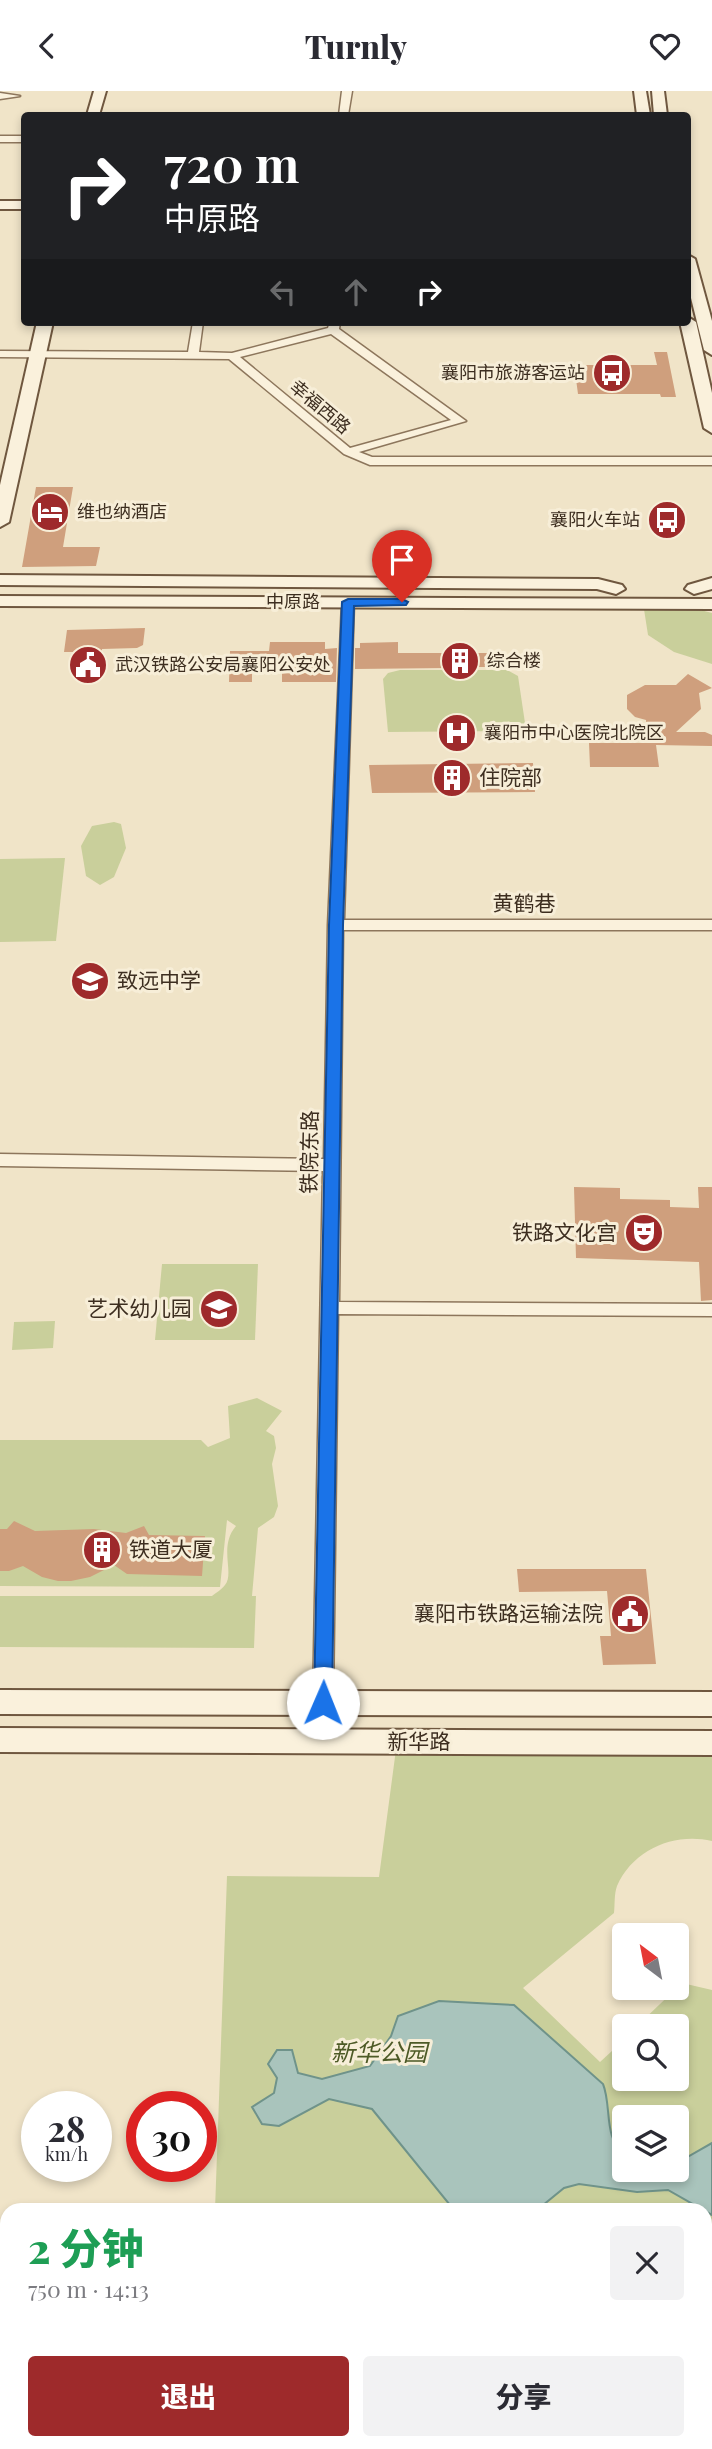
<!DOCTYPE html>
<html lang="zh">
<head>
<meta charset="utf-8">
<style>
	body { margin:0; font-family:"Playfair Display","Noto Sans SC",serif; background:#f2f2f3; color:#2b2b33; height:100vh; display:flex; flex-direction:column; font-size:26px; white-space:nowrap }
	* { box-sizing:border-box; margin:0 }
	p { font-size:23px; color:#7c7c81 }
	.icon { flex:none; width:38px; height:38px; fill:none; stroke:currentColor; stroke-width:2; stroke-linecap:round; stroke-linejoin:round }
	.map { position:relative; flex:1; overflow:hidden }
	.side { position:absolute; left:0px; top:2112px; width:712px; height:247px; display:flex; flex-direction:column; background:#fff; border-radius:21px 21px 0 0; box-shadow:0 4px 10px #0003 }
	.side>* { flex:none }
	.guide { position:absolute; left:21px; top:21px; width:670px; height:214px; border-radius:7px; box-shadow:0 4px 10px #0003; background:#202124; color:#fff; overflow:hidden }
	.needle { width:46px; rotate:328deg }
	.buttons { position:absolute; left:612px; top:1832px; display:grid; gap:14px }
	.buttons a { display:grid; place-items:center; width:77px; height:77px; border-radius:7px; background:#fff; box-shadow:0 4px 10px #0003; font-size:35px }
	.speed { position:absolute; left:21px; top:2000px; display:flex; gap:14px; font-size:35px; font-weight:700; text-align:center }
	.speed>* { display:grid; place-content:center; width:91px; height:91px; border-radius:50%; background:#fff; box-shadow:0 4px 10px #0003; line-height:1 }
	.speed small { font-size:18px; font-weight:400 }
	.speed .limit { border:10px solid #d22; background:#fff; color:#111 }
	.pin { position:absolute; display:grid; place-items:center; width:60px; height:60px; color:#fff; margin:-72px -30px; border-radius:50% 50% 50% 0; rotate:-45deg; box-shadow:0 0 7px #0007 }
	.pin .icon { rotate:45deg }
	.me { position:absolute; width:77px; margin:-38px; rotate:1deg; stroke-linejoin:round; filter:drop-shadow(0 0 5px #0008) }
	.turn { display:flex; align-items:center; gap:24px; height:147px; padding:0 28px; font-size:32px }
	.turn .icon { width:91px; height:91px; stroke-width:2.5 }
	.turn b { display:block; font-size:49px; line-height:60px }
	.lanes { display:flex; align-items:center; height:66px; padding:0 28px; background:#0003; justify-content:center; gap:35px; direction:ltr }
	.lanes .off { opacity:.35 }
	.round { display:grid; place-items:center; flex:none; width:74px; height:74px; border-radius:7px; background:#f2f2f3 }
	.headline { display:flex; align-items:center; justify-content:space-between; height:119px; padding:0 28px }
	h1 { font-size:42px; font-weight:800; line-height:52px; color:#1e9e55 }
	.button { display:flex; gap:14px; margin-top:auto; padding:14px 28px }
	.button a { flex:1; height:80px; border-radius:7px; background:#9e2a2b; color:#fff; font-size:28px; font-weight:800; line-height:80px; text-align:center }
	.button a+a { background:#f2f2f3; color:#2b2b33 }
	header { display:flex; justify-content:space-between; align-items:center; height:91px; padding:0 28px; background:#fff; font-size:32px; font-weight:800 }
	.map>svg:first-child { display:block }
	.green { fill:#c9cf9b; fill-rule:evenodd }
	.water { fill:#a9c4bc; stroke:#6f938a; stroke-width:2 }
	.building { fill:#cf9f7d }
	.lines { fill:none; stroke-linecap:round; stroke-linejoin:round }
	.street-casing { stroke:#8d765c; stroke-width:3 }
	.secondary-casing { stroke:#6f573f; stroke-width:4 }
	.street { fill:#faf1dc; fill-rule:evenodd }
	.secondary { fill:#faf1dc; fill-rule:evenodd }
	.route { fill:#1a73e8; stroke:#114b97; stroke-width:2 }
	.labels { text-anchor:middle; stroke-width:6; stroke-linejoin:round; paint-order:stroke }
	.far-poi-label { font-size:18px; fill:#3d2e20; stroke:#f7eed8; text-anchor:start }
	.far-street-label { font-size:18px; fill:#3d2e20; stroke:#f7eed8 }
	.poi-label { font-size:21px; fill:#3d2e20; stroke:#f7eed8; text-anchor:start }
	.street-label { font-size:21px; fill:#3d2e20; stroke:#f7eed8 }
	.near-park-label { font-size:24px; font-style:italic; fill:#4d5a26; stroke:#f7eed8 }
</style>
</head>
<body>
<header><svg class="icon" aria-label="back" viewBox="0 0 24 24"><path d="M15 5l-7 7 7 7"/></svg>Turnly<svg class="icon" aria-label="heart" viewBox="0 0 24 24"><path d="M12 20l-8-8c-3-5 5-10 8-4 3-6 11-1 8 4z"/></svg></header>
<div class="map">
<svg width="712" height="2358" viewBox="0 0 712 2358">
	<rect width="100%" height="100%" fill="#f0e4c8"/>
	<g class="green">
		<polygon points="643,512 678,513 712,522 712,573 674,561 648,544"/>
		<polygon points="400,579 507,579 518,585 525,632 521,638 514,640 388,641 383,588 388,582"/>
		<polygon points="114,731 121,733 126,757 114,786 100,794 86,785 81,755 92,735"/>
		<polygon points="65,767 56,850 0,851 0,768"/>
		<polygon points="162,1173 258,1173 255,1249 155,1249"/>
		<polygon points="55,1230 53,1257 12,1259 14,1231"/>
		<path d="M 257,1307 L 282,1320 L 266,1340 L 274,1345 L 276,1357 L 272,1373 L 278,1415 L 274,1426 L 258,1437 L 252,1505 L 256,1505 L 254,1557 L 0,1556 L 0,1505 L 212,1505 C 216,1502 222,1498 225,1494 C 235,1482 218,1456 236,1435 L 227,1429 L 220,1496 L 0,1495 L 0,1349 L 201,1349 L 208,1356 L 230,1347 L 228,1315 Z"/>
		<path d="M 397,1651 L 712,1652 L 712,1750 C 675,1741 633,1758 617,1795 C 614,1803 615,1814 614,1822 L 523,1897 L 600,1971 L 625,1948 L 625,1988 L 677,1988 L 677,1936 L 637,1935 L 682,1892 L 712,1899 L 712,2202 L 705,2202 L 705,2119 L 215,2119 L 227,1785 L 379,1786 ZM 625,2026 L 677,2026 L 677,2079 L 625,2079 Z"/>
	</g>
	<path class="water" d="M 439,1910 L 514,1914 L 603,1993 C 612,2015 603,2049 625,2063 L 625,2079 L 677,2079 L 677,2072 L 712,2052 L 712,2124 L 668,2099 L 637,2101 L 579,2093 L 564,2097 L 537,2119 L 454,2119 L 372,2018 L 329,2008 L 279,2035 L 262,2033 L 252,2016 L 274,2002 L 277,1987 L 268,1973 L 277,1959 L 292,1959 L 298,1982 L 322,1988 L 370,1975 L 391,1945 L 398,1925 Z"/>
	<g class="building">
		<polygon points="654,261 667,261 676,306 661,306 660,303 578,303 576,288 552,288 551,274 657,274"/>
		<polygon points="36,396 73,396 63,456 100,456 96,475 22,476"/>
		<polygon points="145,537 143,554 137,557 102,558 99,587 74,587 77,561 64,561 67,539"/>
		<polygon points="270,551 325,551 325,558 337,557 336,591 282,591 282,576 252,576 252,591 229,591 230,560 269,560"/>
		<polygon points="398,551 398,562 504,562 505,576 469,576 470,584 447,585 446,577 355,578 355,557 360,557 360,552"/>
		<polygon points="688,583 712,597 699,602 701,618 676,641 705,641 712,644 712,655 656,654 659,676 590,676 589,652 648,652 646,629 635,626 627,618 627,604 645,594 676,594"/>
		<polygon points="533,672 535,701 372,702 369,674"/>
		<polygon points="574,1096 620,1097 620,1108 670,1109 670,1116 699,1117 698,1096 712,1096 712,1209 701,1210 699,1171 576,1167"/>
		<polygon points="14,1430 35,1440 94,1438 126,1442 144,1435 149,1444 205,1445 202,1485 127,1483 114,1474 90,1486 71,1490 58,1490 42,1486 23,1475 9,1480 0,1480 0,1438 7,1438"/>
		<polygon points="517,1478 646,1478 656,1573 603,1574 600,1545 611,1545 607,1500 519,1501"/>
	</g>
	<g class="lines">
		<defs>
			<g id="street">
				<polygon points="342,0 352,0 348,24 339,24"/>
				<polygon points="0,2 20,5 0,8"/>
				<rect x="0" y="45" width="24" height="6"/>
				<path d="M 193,231 L 203,231 L 199,261 L 232,262 L 328,237 L 330,231 L 340,231 L 339,238 L 466,330 L 359,361 L 372,366 L 712,366 L 712,374 L 370,374 L 344,363 L 229,268 L 0,266 L 0,260 L 188,261 ZM 331,243 L 451,329 L 350,357 L 240,266 Z"/>
				<polygon points="348,507 354,511 344,829 712,829 712,839 343,839 339,1211 712,1213 712,1225 338,1223 333,1612 330,1618 323,1621 316,1618 313,1612 323,1080 0,1075 0,1063 324,1068 328,834 342,511"/>
				<rect x="705" y="2270" width="7" height="26"/>
				<rect x="0" y="2271" width="7" height="26"/>
				<polygon points="634,2352 660,2352 661,2358 635,2358"/>
			</g>
			<g id="secondary">
				<polygon points="94,0 106,0 99,24 87,24"/>
				<polygon points="634,0 646,0 650,24 637,24"/>
				<polygon points="652,0 664,0 667,24 654,24"/>
				<rect x="0" y="110" width="24" height="8"/>
				<polygon points="688,164 695,168 712,230 712,264 704,259 688,195"/>
				<polygon points="688,226 696,231 712,302 712,342 704,337 680,231 688,231"/>
				<polygon points="37,231 53,231 9,431 0,436 0,394"/>
				<polygon points="0,484 598,488 622,494 625,498 616,503 597,498 0,494"/>
				<polygon points="712,487 712,498 694,503 685,498 688,494"/>
				<polygon points="0,505 712,508 712,518 0,515"/>
				<polygon points="0,1599 712,1601 712,1625 0,1623"/>
				<polygon points="0,1637 712,1640 712,1664 0,1661"/>
			</g>
		</defs>
		<use href="#street" class="street-casing"/>
		<use href="#secondary" class="secondary-casing"/>
		<use href="#street" class="street"/>
		<use href="#secondary" class="secondary"/>
	</g>
	<polygon class="route" points="402,508 408,511 406,514 354,515 343,834 332,1612 329,1618 323,1620 316,1618 314,1612 329,834 342,511 348,508"/>
	<defs>
		<symbol id="bus-disc" viewBox="-11 -11 22 22"><circle r="9.5" fill="#9e2a2b" stroke="#f7eed8"/><path d="M-5-6H5V4H4V6H2V4H-2V6H-4V4H-5ZM-3.5-4V0h7V-4ZM-3.5 1.2v1.5H-2V1.2ZM2 1.2v1.5H3.5V1.2Z" fill="#fff"/></symbol>
		<symbol id="hotel-disc" viewBox="-11 -11 22 22"><circle r="9.5" fill="#9e2a2b" stroke="#f7eed8"/><path d="M-6-4.5h1.5V1H6V5H4.5V3h-9V5H-6ZM-4 0a1.8 1.8 0 1 1 3.6 0ZM.5 0V-2.5h3Q6-2.5 6 0Z" fill="#fff"/></symbol>
		<symbol id="building-disc" viewBox="-11 -11 22 22"><circle r="9.5" fill="#9e2a2b" stroke="#f7eed8"/><path d="M-4-6H4V6H1V3H-1V6H-4ZM-2.5-4.3h1.7v1.8h-1.7ZM.8-4.3h1.7v1.8H.8ZM-2.5-1h1.7V.8h-1.7ZM.8-1h1.7V.8H.8Z" fill="#fff"/></symbol>
		<symbol id="civic-disc" viewBox="-11 -11 22 22"><circle r="9.5" fill="#9e2a2b" stroke="#f7eed8"/><path d="M-.6-6.5H3V-4.5H.6V-3L4-1V1h2V6H-6V1h2V-1L-.6-3ZM-1.2 2.5V6h2.4V2.5Z" fill="#fff"/></symbol>
		<symbol id="hospital-disc" viewBox="-11 -11 22 22"><circle r="9.5" fill="#9e2a2b" stroke="#f7eed8"/><path d="M-5-5h3v3.5h4V-5h3V5h-3V1.5h-4V5h-3Z" fill="#fff"/></symbol>
		<symbol id="school-disc" viewBox="-11 -11 22 22"><circle r="9.5" fill="#9e2a2b" stroke="#f7eed8"/><path d="M0-5L7-2L0 1L-7-2ZM-4 1L0 2.5L4 1V4Q0 6-4 4Z" fill="#fff"/></symbol>
		<symbol id="theatre-disc" viewBox="-11 -11 22 22"><circle r="9.5" fill="#9e2a2b" stroke="#f7eed8"/><path d="M-5-5.5Q0-4 5-5.5V0Q5 5 0 6Q-5 5-5 0ZM-3.3-2.5H-1v1.5H-3.3ZM1-2.5H3.3v1.5H1ZM-2.8 1Q0 5.5 2.8 1Z" fill="#fff"/></symbol>
	</defs>
	<g fill-rule="evenodd">
		<use href="#bus-disc" x="590" y="260" width="44" height="44"/>
		<use href="#hotel-disc" x="28" y="399" width="44" height="44"/>
		<use href="#bus-disc" x="645" y="407" width="44" height="44"/>
		<use href="#building-disc" x="438" y="548" width="44" height="44"/>
		<use href="#civic-disc" x="66" y="552" width="44" height="44"/>
		<use href="#hospital-disc" x="435" y="620" width="44" height="44"/>
		<use href="#building-disc" x="430" y="665" width="44" height="44"/>
		<use href="#school-disc" x="68" y="868" width="44" height="44"/>
		<use href="#theatre-disc" x="622" y="1120" width="44" height="44"/>
		<use href="#school-disc" x="197" y="1196" width="44" height="44"/>
		<use href="#building-disc" x="80" y="1437" width="44" height="44"/>
		<use href="#civic-disc" x="608" y="1501" width="44" height="44"/>
	</g>
	<g class="labels">
		<g class="far-poi-label">
			<text x="585" y="288" text-anchor="end">襄阳市旅游客运站</text>
			<text x="77" y="427">维也纳酒店</text>
			<text x="640" y="435" text-anchor="end">襄阳火车站</text>
			<text x="487" y="576">综合楼</text>
			<text x="115" y="580">武汉铁路公安局襄阳公安处</text>
			<text x="484" y="648">襄阳市中心医院北院区</text>
		</g>
		<g class="far-street-label">
			<text transform="translate(320 316) rotate(40)" y="6">幸福西路</text>
			<text x="293" y="517">中原路</text>
		</g>
		<g class="poi-label">
			<text x="479" y="694">住院部</text>
			<text x="117" y="897">致远中学</text>
			<text x="617" y="1149" text-anchor="end">铁路文化宫</text>
			<text x="192" y="1225" text-anchor="end">艺术幼儿园</text>
			<text x="129" y="1466">铁道大厦</text>
			<text x="603" y="1530" text-anchor="end">襄阳市铁路运输法院</text>
		</g>
		<g class="street-label">
			<text x="524" y="820">黄鹤巷</text>
			<text transform="translate(310 1061) rotate(-89)" y="7">铁院东路</text>
			<text x="419" y="1658">新华路</text>
		</g>
		<g class="near-park-label">
			<text x="379" y="1970">新华公园</text>
		</g>
	</g>
</svg>
<div class="buttons">
<a><svg class="needle" viewBox="-14 -14 28 28"><path d="M0-13l5 13h-10z" fill="#e53935"/><path d="M0 13l5-13h-10z" fill="#7c7c81"/></svg></a>
<a><svg class="icon" aria-label="search" viewBox="0 0 24 24"><circle cx="10" cy="10" r="6"/><path d="M15 15l6 6"/></svg></a>
<a><svg class="icon" aria-label="layers" viewBox="0 0 24 24"><path d="M12 4l9 5-9 5-9-5zM3 14l9 5 9-5"/></svg></a>
</div>
<div class="speed"><div>28<small>km/h</small></div><div class="limit">30</div></div>
<div class="pin" style="left:402px;top:511px;background:#d93025"><svg class="icon" aria-label="arrive" viewBox="0 0 24 24"><path d="M6 21V4h12l-3 4 3 4H6"/></svg></div>
<svg class="me" style="left:323px;top:1612px" viewBox="-20 -20 40 40"><circle r="19" fill="#fff"/><path d="M0-13L10 11 0 6-10 11z" fill="#1a73e8"/></svg>
<div class="guide">
<div class="turn"><svg class="icon" aria-label="right" viewBox="0 0 24 24"><path d="M7 20v-9h11M14 6l5 5-5 5"/></svg><div><b>720 m</b>中原路</div></div>
<div class="lanes"><svg class="icon off" aria-label="left" viewBox="0 0 24 24"><path d="M17 20v-9H6M10 6l-5 5 5 5"/></svg><svg class="icon off" aria-label="ahead" viewBox="0 0 24 24"><path d="M12 20V5M6 11l6-6 6 6"/></svg><svg class="icon" aria-label="right" viewBox="0 0 24 24"><path d="M7 20v-9h11M14 6l5 5-5 5"/></svg></div>
</div>
<section class="side">
<div class="headline"><div><h1>2 分钟</h1><p>750 m · 14:13</p></div><a class="round"><svg class="icon" aria-label="close" viewBox="0 0 24 24"><path d="M6 6l12 12M18 6L6 18"/></svg></a></div>
<div class="button"><a>退出</a><a>分享</a></div>
</section>
</div>
</body>
</html>
